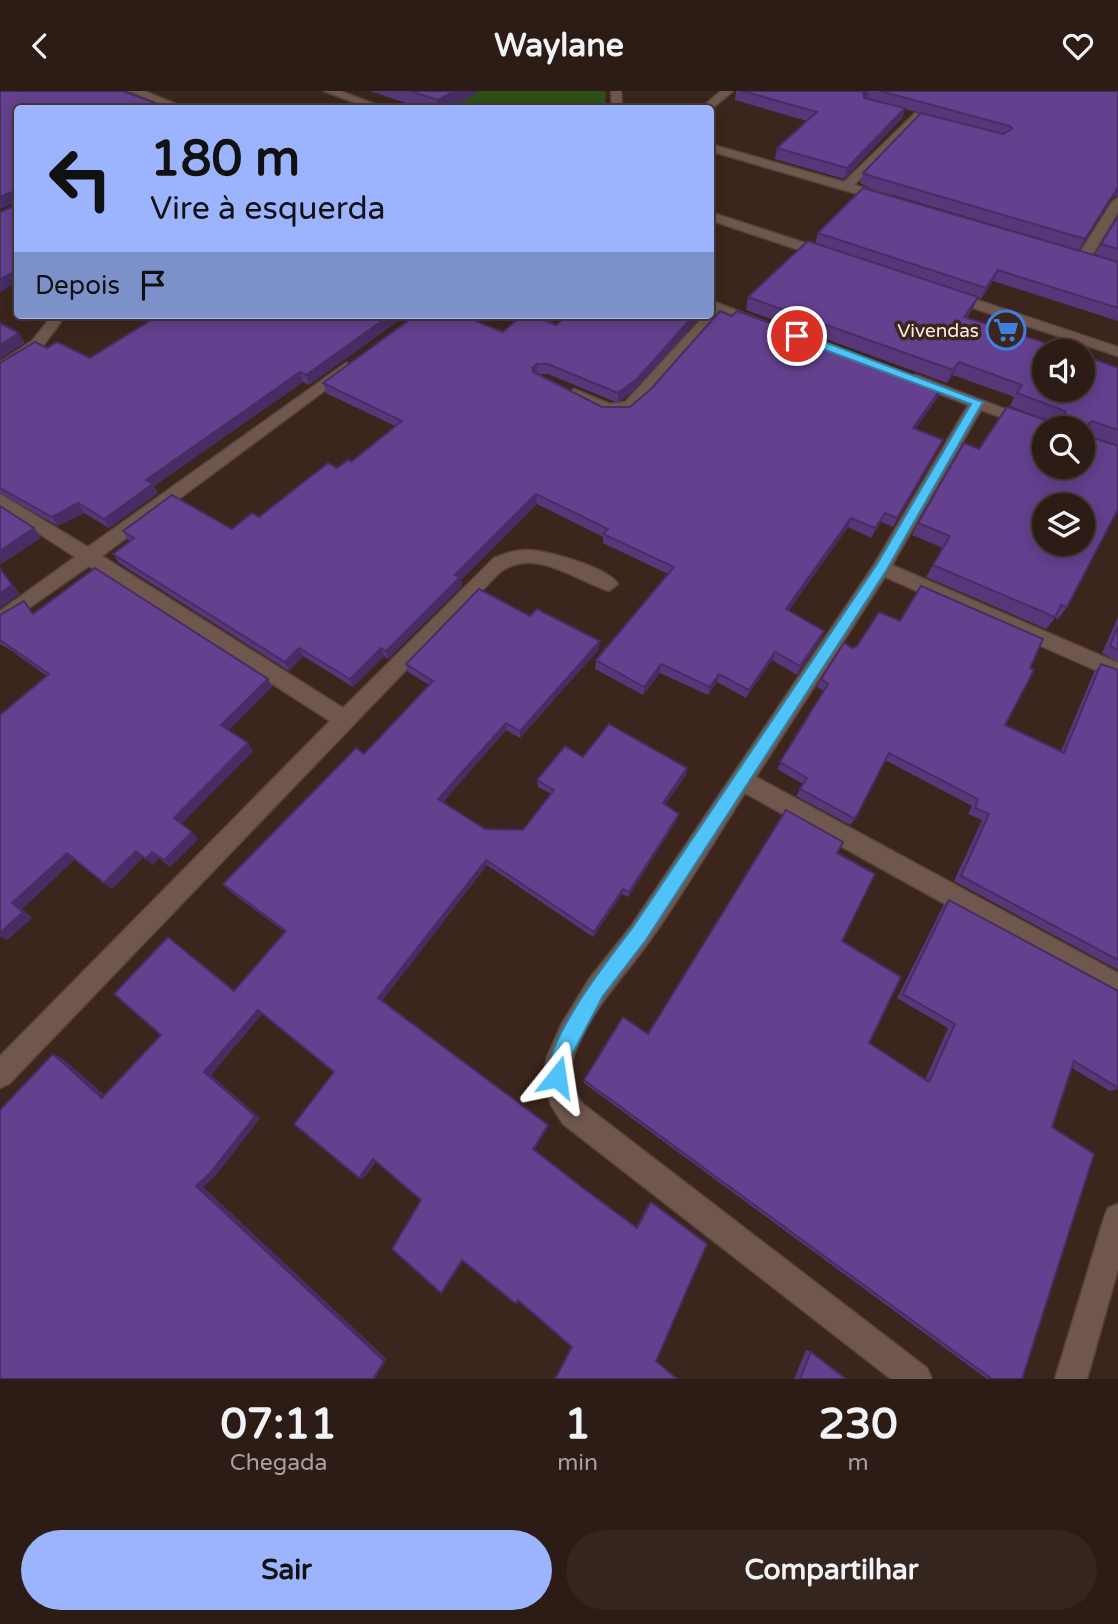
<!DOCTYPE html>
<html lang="pt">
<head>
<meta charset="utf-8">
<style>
	body { margin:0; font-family:"Varela Round",sans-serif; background:#34251e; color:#f1f3f6; height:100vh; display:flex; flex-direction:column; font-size:26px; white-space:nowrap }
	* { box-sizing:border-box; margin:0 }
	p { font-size:23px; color:#a6a1a0 }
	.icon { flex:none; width:38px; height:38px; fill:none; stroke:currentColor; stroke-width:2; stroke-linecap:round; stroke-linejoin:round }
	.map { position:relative; height:1288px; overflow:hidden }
	.drawer { display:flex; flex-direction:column; background:#2c1c15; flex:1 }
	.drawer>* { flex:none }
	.hud { position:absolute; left:14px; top:14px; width:700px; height:214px; border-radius:7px; box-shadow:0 4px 18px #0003,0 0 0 2px #483a34; background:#9cb4fd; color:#111; overflow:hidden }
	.tools { position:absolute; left:1032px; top:248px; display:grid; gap:14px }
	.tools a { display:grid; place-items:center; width:63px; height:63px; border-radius:50%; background:#2c1c15; box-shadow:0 4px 18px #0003,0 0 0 2px #483a34; font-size:35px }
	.pin { position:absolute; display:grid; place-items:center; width:60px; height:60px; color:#fff; margin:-30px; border:4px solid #fff; border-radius:50%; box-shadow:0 2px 7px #0007 }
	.me { position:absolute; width:77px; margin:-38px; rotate:15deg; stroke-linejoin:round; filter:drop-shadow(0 0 5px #0008) }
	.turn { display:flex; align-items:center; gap:24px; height:147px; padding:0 21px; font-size:32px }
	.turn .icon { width:91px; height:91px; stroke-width:2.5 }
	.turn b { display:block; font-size:49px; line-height:60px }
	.then { display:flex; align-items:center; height:66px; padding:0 21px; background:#0003; gap:14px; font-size:26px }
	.eta { display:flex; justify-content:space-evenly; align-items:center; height:119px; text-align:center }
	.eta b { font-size:42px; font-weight:700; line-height:49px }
	.button { display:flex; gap:14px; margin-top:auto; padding:14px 21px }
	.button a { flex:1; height:80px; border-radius:42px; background:#9cb4fd; color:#111; font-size:28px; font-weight:700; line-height:80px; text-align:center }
	.button a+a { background:#34251e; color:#f1f3f6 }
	header { display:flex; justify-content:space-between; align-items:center; height:91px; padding:0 21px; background:#2c1c15; font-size:32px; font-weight:700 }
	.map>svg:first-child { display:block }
	.green { fill:#2f4f16 }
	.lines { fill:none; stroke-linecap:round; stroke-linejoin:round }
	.minor-casing { stroke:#56433b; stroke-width:3 }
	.minor { fill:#70574d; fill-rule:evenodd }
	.wall { fill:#57377a }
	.shaded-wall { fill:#472d63 }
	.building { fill:#65408e; stroke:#472d63; stroke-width:2; fill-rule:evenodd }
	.route { fill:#4fc3f7; stroke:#337fa1; stroke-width:2 }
	.labels { text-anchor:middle; stroke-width:7; stroke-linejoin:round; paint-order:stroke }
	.far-poi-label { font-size:19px; fill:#faebe4; stroke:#3b251c; text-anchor:end }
</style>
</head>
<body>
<header><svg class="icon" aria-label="back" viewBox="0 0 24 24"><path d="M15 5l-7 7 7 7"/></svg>Waylane<svg class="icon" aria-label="heart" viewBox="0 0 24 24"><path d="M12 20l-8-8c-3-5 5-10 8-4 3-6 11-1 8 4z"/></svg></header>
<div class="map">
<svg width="1118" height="1288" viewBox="0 0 1118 1288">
	<rect width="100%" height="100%" fill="#3b251c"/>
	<polygon class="green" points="475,0 606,0 605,17 453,18"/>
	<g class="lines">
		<defs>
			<g id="minor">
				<polygon points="129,0 144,0 188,18 172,18"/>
				<polygon points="324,0 340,0 388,18 371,18"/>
				<polygon points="611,0 621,0 622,18 612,18"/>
				<polygon points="721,0 733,0 710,19 700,18"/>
				<polygon points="915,22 950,33 944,36 917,29 854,94 892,105 894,108 888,112 710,60 710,53 844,91"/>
				<polygon points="1118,107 1118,121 1091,166 1079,169 1077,166 1112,111"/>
				<polygon points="710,121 833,161 835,164 823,167 710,129"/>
				<polygon points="943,201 953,201 1118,256 1118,265 943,207"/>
				<polygon points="710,209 768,232 761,236 722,222 637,319 609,323 569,306 566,303 574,298 610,313 625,311 705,224 710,224"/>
				<polygon points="46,224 60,224 61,231 42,256 0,283 0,271 32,250 47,231"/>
				<path d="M 346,272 L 351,274 L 351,280 L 102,465 L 343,617 L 494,467 C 504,463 514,459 526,459 C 545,458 609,477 618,493 L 609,500 C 574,489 534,455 499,482 L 9,993 L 0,997 L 0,965 L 330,630 L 89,475 L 0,537 L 0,520 L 75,466 L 0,417 L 0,403 L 88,456 Z"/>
				<path d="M 916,284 L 1057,338 L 1045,338 L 1045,342 L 981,319 L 892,474 L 1118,572 L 1118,589 L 885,486 L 756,686 L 1118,882 L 1118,909 L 745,702 C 713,752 683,803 649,851 C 623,887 589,921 574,964 C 568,984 570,997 583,1013 L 927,1277 L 932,1288 L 891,1288 L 563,1033 L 551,1014 L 543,987 L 547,966 L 561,934 L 589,888 L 631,835 L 875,472 L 968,314 L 911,292 L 911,286 Z"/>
				<polygon points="1118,1113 1118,1178 1087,1288 1055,1288 1104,1127 1108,1117"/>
			</g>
		</defs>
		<use href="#minor" class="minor-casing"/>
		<use href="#minor" class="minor"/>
	</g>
	<g class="wall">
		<polygon points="370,0 478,0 478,1 449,18 424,18"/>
		<polygon points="736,0 1118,0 1118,105 1112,107 1079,159 870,97 860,92 863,82 921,22 905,18 902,27 844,88 775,68 777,57 807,30 735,9"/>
		<polygon points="1118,125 1118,171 1095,163"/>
		<polygon points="818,142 1118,171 1118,230 993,190 981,208 978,207 972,219 967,227 1118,277 1118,355 1091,345 1067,516 1058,528 1055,527 1046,538 926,486 943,457 912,444 918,432 979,358 1052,331 1010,315 1014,306 953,284 947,292 746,219 748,206 815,153"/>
		<polygon points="159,224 406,224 309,294 303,291 154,395 158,402 109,437 84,422 58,435 0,402 0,272 47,257 90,267"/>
		<polygon points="568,224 702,224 636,298 618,312 548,283 537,283 602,316 630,316 942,296 938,306 915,338 939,358 893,436 881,431 871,447 848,436 789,519 821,548 797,584 772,569 746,607 717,591 708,604 660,582 643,604 595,578 596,569 668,483 603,452 603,446 537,413 461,489 462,495 388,568 384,565 353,596 303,565 289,580 119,472 113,463 130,450 128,449 123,440 232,438 259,426 337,377 351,371 395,335 326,302 323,292 503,241 556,234"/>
		<polygon points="34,522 268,588 272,596 229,639 253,660 181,733 198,748 170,776 159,767 153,774 143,766 112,798 75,768 22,818 32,827 7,849 0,845 0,624 47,585 9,558 0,553 0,524"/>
		<polygon points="530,525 599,558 520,647 506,639 443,711 485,738 523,739 551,703 538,696 537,689 583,666 686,684 665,713 677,729 628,806 622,803 593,846 487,774 382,910 548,1034 548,1036 534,1059 583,1097 636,1136 649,1112 651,1111 555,1288 571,1255 518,1210 463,1170 443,1201 441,1202 421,1109 376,1071 363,1088 359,1087 334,981 262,923 211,984 260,1027 216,1084 203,1096 387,1268 62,967 104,1004 235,900 285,841 228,799 223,793 364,663 429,594 408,581 406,573"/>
		<polygon points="1118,526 1118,571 1102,562"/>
		<polygon points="900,530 1030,577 1005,634 1061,660 1094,581 1101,573 1118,579 1118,879 954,790 982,729 968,723 972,715 885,669 855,728 850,734 796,705 803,693 777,678 824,600 817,596 821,588 853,557 857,555"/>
		<polygon points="837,762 842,850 869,952 925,989 948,937 897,907 943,815 949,809 1118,900 1118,998 1110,1000 1072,977 1052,1036 1022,1288 987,1288 584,992 584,989 648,943"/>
		<polygon points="806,1259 811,1261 846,1288 794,1288"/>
	</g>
	<g class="shaded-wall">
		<polygon points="454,0 478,0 478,1 449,18 439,18 438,9"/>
		<polygon points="862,0 869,0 867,7 860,9"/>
		<polygon points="905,17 902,27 844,88 847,77"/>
		<polygon points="1118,96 1118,105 1112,107 1079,159 1085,148"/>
		<polygon points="12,101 17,111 0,118 0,106"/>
		<polygon points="18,179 18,191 0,201 0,188"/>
		<polygon points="998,179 993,190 981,208 986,197"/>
		<polygon points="978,206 972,219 958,239 964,226"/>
		<polygon points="390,224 406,224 309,294 306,284"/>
		<polygon points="694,224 702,224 636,298 618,312 618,302"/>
		<polygon points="19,242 25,252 0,268 0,254"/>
		<polygon points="959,271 953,284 947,292 953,279"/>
		<polygon points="537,273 537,282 532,286 532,277"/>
		<polygon points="300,281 303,291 154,395 158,402 109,437 104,428 146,389"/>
		<polygon points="942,296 938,306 909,347 913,337"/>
		<polygon points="943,349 939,358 893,436 897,427"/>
		<polygon points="536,403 537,413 461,489 462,495 388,568 386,560 455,484"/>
		<polygon points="78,412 84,422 58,435 52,426"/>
		<polygon points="885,422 881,431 871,447 875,437"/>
		<polygon points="851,427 848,436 783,527 786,518"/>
		<polygon points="34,437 41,447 0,474 0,460"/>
		<polygon points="0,476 20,503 0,517"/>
		<polygon points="824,540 821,548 797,584 800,575"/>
		<polygon points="600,550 599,558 520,647 520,640"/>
		<polygon points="299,557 303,565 289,580 285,571"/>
		<polygon points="381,557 384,565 353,596 350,588"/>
		<polygon points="775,561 772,569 746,607 749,599"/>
		<polygon points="661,573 660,582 643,604 644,596"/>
		<polygon points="719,583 717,591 708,604 710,596"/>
		<polygon points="268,588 272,596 226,642 221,634"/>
		<polygon points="506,632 506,639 440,715 438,708"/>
		<polygon points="248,652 253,660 180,734 174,727"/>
		<polygon points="687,677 686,684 662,718 663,712"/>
		<polygon points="679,723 677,729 628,806 629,801"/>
		<polygon points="192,741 198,748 170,776 164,769"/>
		<polygon points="136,760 143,766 112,798 104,792"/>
		<polygon points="152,761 159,767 153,774 146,768"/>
		<polygon points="67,762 75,768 22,818 32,827 7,849 0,845 0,842 12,812"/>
		<polygon points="486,769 487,774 381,911 378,907"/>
		<polygon points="623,798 622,803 593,846 594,841"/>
		<polygon points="258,919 263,922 211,984 260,1027 216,1084 203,1096 387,1268 375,1288 373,1288 196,1095 204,981"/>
		<polygon points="53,963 62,967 110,1009 102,1007"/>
		<polygon points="548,1034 548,1036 534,1060 533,1058"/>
		<polygon points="373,1068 376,1070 363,1088 359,1087"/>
		<polygon points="464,1168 443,1201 441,1202 462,1169"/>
	</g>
	<g class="building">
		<polygon points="0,0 123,0 171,18 18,18 18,179 0,188 0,121 14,115 16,104 12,101 0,106"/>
		<polygon points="410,0 454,0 438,9"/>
		<polygon points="742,0 863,0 864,7 905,17 847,77 777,57 817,21"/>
		<polygon points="880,0 1118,0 1118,96 1085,148 874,86 863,82 921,22 1003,43 1012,38 1010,35"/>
		<polygon points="863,97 1118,171 1118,217 998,179 986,197 818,142"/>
		<polygon points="1118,125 1118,158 1101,153"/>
		<path d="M 808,150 L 978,206 L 964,226 L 1074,261 L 1045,261 L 1045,299 L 1083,299 L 1083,264 L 1118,277 L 1118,339 L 1092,330 L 1089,332 L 1091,346 L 1118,355 L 1118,418 L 1067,516 L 1061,514 L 1055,526 L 933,474 L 950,445 L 918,432 L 964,352 L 979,358 L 1007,316 L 1052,331 L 1055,328 L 1067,327 L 1065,320 L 1017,302 L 1022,294 L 959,271 L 953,279 L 748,206 ZM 1045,338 L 1083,338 L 1083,376 L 1045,376 ZM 1045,415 L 1083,415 L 1083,453 L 1045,453 Z"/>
		<polygon points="720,220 732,225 737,220 942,296 913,337 943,349 897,427 885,422 875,437 851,427 786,518 824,540 800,575 775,561 749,599 719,583 710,596 661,573 644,596 596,569 674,476 603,443 608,438 536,403 455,484 460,486 386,560 381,557 350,588 299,557 285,571 113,463 134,447 123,440 172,404 232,438 252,422 259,426 328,372 337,377 348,369 351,371 402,330 323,292 416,224 461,224 503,241 522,224 532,224 556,234 568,224 694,224 637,288 618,302 548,273 537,273 532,277 533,281 602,316 630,316 651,298"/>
		<polygon points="159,224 390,224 306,284 300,281 146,389 153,393 104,428 78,412 52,426 0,397 0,272 35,251 47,257 57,251 90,267"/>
		<polygon points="0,232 19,242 0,254"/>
		<polygon points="0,415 34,437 0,460"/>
		<polygon points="0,477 12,494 0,502"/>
		<polygon points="95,477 268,588 221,634 248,652 174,727 192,741 164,769 152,761 146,768 136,760 104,792 67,762 12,812 23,821 0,842 0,624 49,583 0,549 0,524 24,510 33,523"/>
		<polygon points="921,495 1043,548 1030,577 1034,579 1005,634 1064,662 1101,573 1118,579 1118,869 961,785 989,723 975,717 978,708 889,662 855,728 800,698 807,687 780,671 828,593 821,588 844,552 853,557 857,555 879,521 900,530"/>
		<polygon points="479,498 530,525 537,518 600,550 520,640 506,632 438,708 485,738 523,739 554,699 537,689 565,655 583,666 609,633 687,677 663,712 679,723 629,801 623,798 594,841 486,769 378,907 548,1034 533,1058 583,1097 637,1137 651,1111 707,1153 656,1270 677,1288 555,1288 572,1256 518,1209 516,1213 462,1169 441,1202 392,1158 421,1109 373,1068 359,1087 294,1033 334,981 258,919 204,981 255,1025 210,1082 196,1095 384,1270 373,1288 0,1288 0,1019 53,963 102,1007 161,944 114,903 168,846 234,900 286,840 223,793 356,657 364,663 433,590 406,573"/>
		<polygon points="1118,535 1118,559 1110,555"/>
		<polygon points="786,719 843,751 837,762 875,783 842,850 901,886 869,952 929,991 955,933 903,903 949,809 1118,900 1118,997 1074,970 1052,1036 1094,1063 1022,1288 992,1288 584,989 623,926 648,943"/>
		<polygon points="811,1261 846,1288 800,1288"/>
	</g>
	<path class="route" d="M 793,242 L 801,242 L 983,311 L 886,480 L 646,849 L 603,905 L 569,969 L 564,993 L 557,996 L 550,993 C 536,958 611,865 633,836 L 877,473 L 971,313 L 793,247 Z"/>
	<defs>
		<symbol id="supermarket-ring" viewBox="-11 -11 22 22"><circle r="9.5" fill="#3b251c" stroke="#3f7fe0" stroke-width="1.5"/><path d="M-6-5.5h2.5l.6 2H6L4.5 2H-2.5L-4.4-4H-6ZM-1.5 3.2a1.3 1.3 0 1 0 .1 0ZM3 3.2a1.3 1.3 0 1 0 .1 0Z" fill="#3f7fe0"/></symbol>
	</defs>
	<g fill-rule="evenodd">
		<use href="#supermarket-ring" x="984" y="217" width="44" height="44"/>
	</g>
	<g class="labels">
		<g class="far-poi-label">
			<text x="979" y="246">Vivendas</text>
		</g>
	</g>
</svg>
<div class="tools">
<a><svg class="icon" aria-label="sound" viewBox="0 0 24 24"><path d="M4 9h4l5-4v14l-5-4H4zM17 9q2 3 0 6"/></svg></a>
<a><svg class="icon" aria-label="search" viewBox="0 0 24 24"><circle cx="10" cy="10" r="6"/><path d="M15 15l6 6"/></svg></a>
<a><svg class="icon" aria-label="layers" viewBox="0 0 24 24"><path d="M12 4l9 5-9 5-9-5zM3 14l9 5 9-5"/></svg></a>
</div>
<div class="pin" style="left:797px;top:245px;background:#d93025"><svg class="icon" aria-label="arrive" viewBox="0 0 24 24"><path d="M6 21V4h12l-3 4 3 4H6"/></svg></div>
<svg class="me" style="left:557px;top:986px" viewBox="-20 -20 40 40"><path d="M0-17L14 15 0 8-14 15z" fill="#4fc3f7" stroke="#fff" stroke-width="4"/></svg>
<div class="hud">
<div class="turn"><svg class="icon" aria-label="left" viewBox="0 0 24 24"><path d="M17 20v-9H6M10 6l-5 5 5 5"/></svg><div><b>180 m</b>Vire à esquerda</div></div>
<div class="then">Depois<svg class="icon" aria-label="arrive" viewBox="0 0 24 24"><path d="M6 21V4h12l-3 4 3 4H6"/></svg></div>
</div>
</div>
<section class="drawer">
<div class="eta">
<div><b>07:11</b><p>Chegada</p></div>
<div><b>1</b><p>min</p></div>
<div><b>230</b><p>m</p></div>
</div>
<div class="button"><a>Sair</a><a>Compartilhar</a></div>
</section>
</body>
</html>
